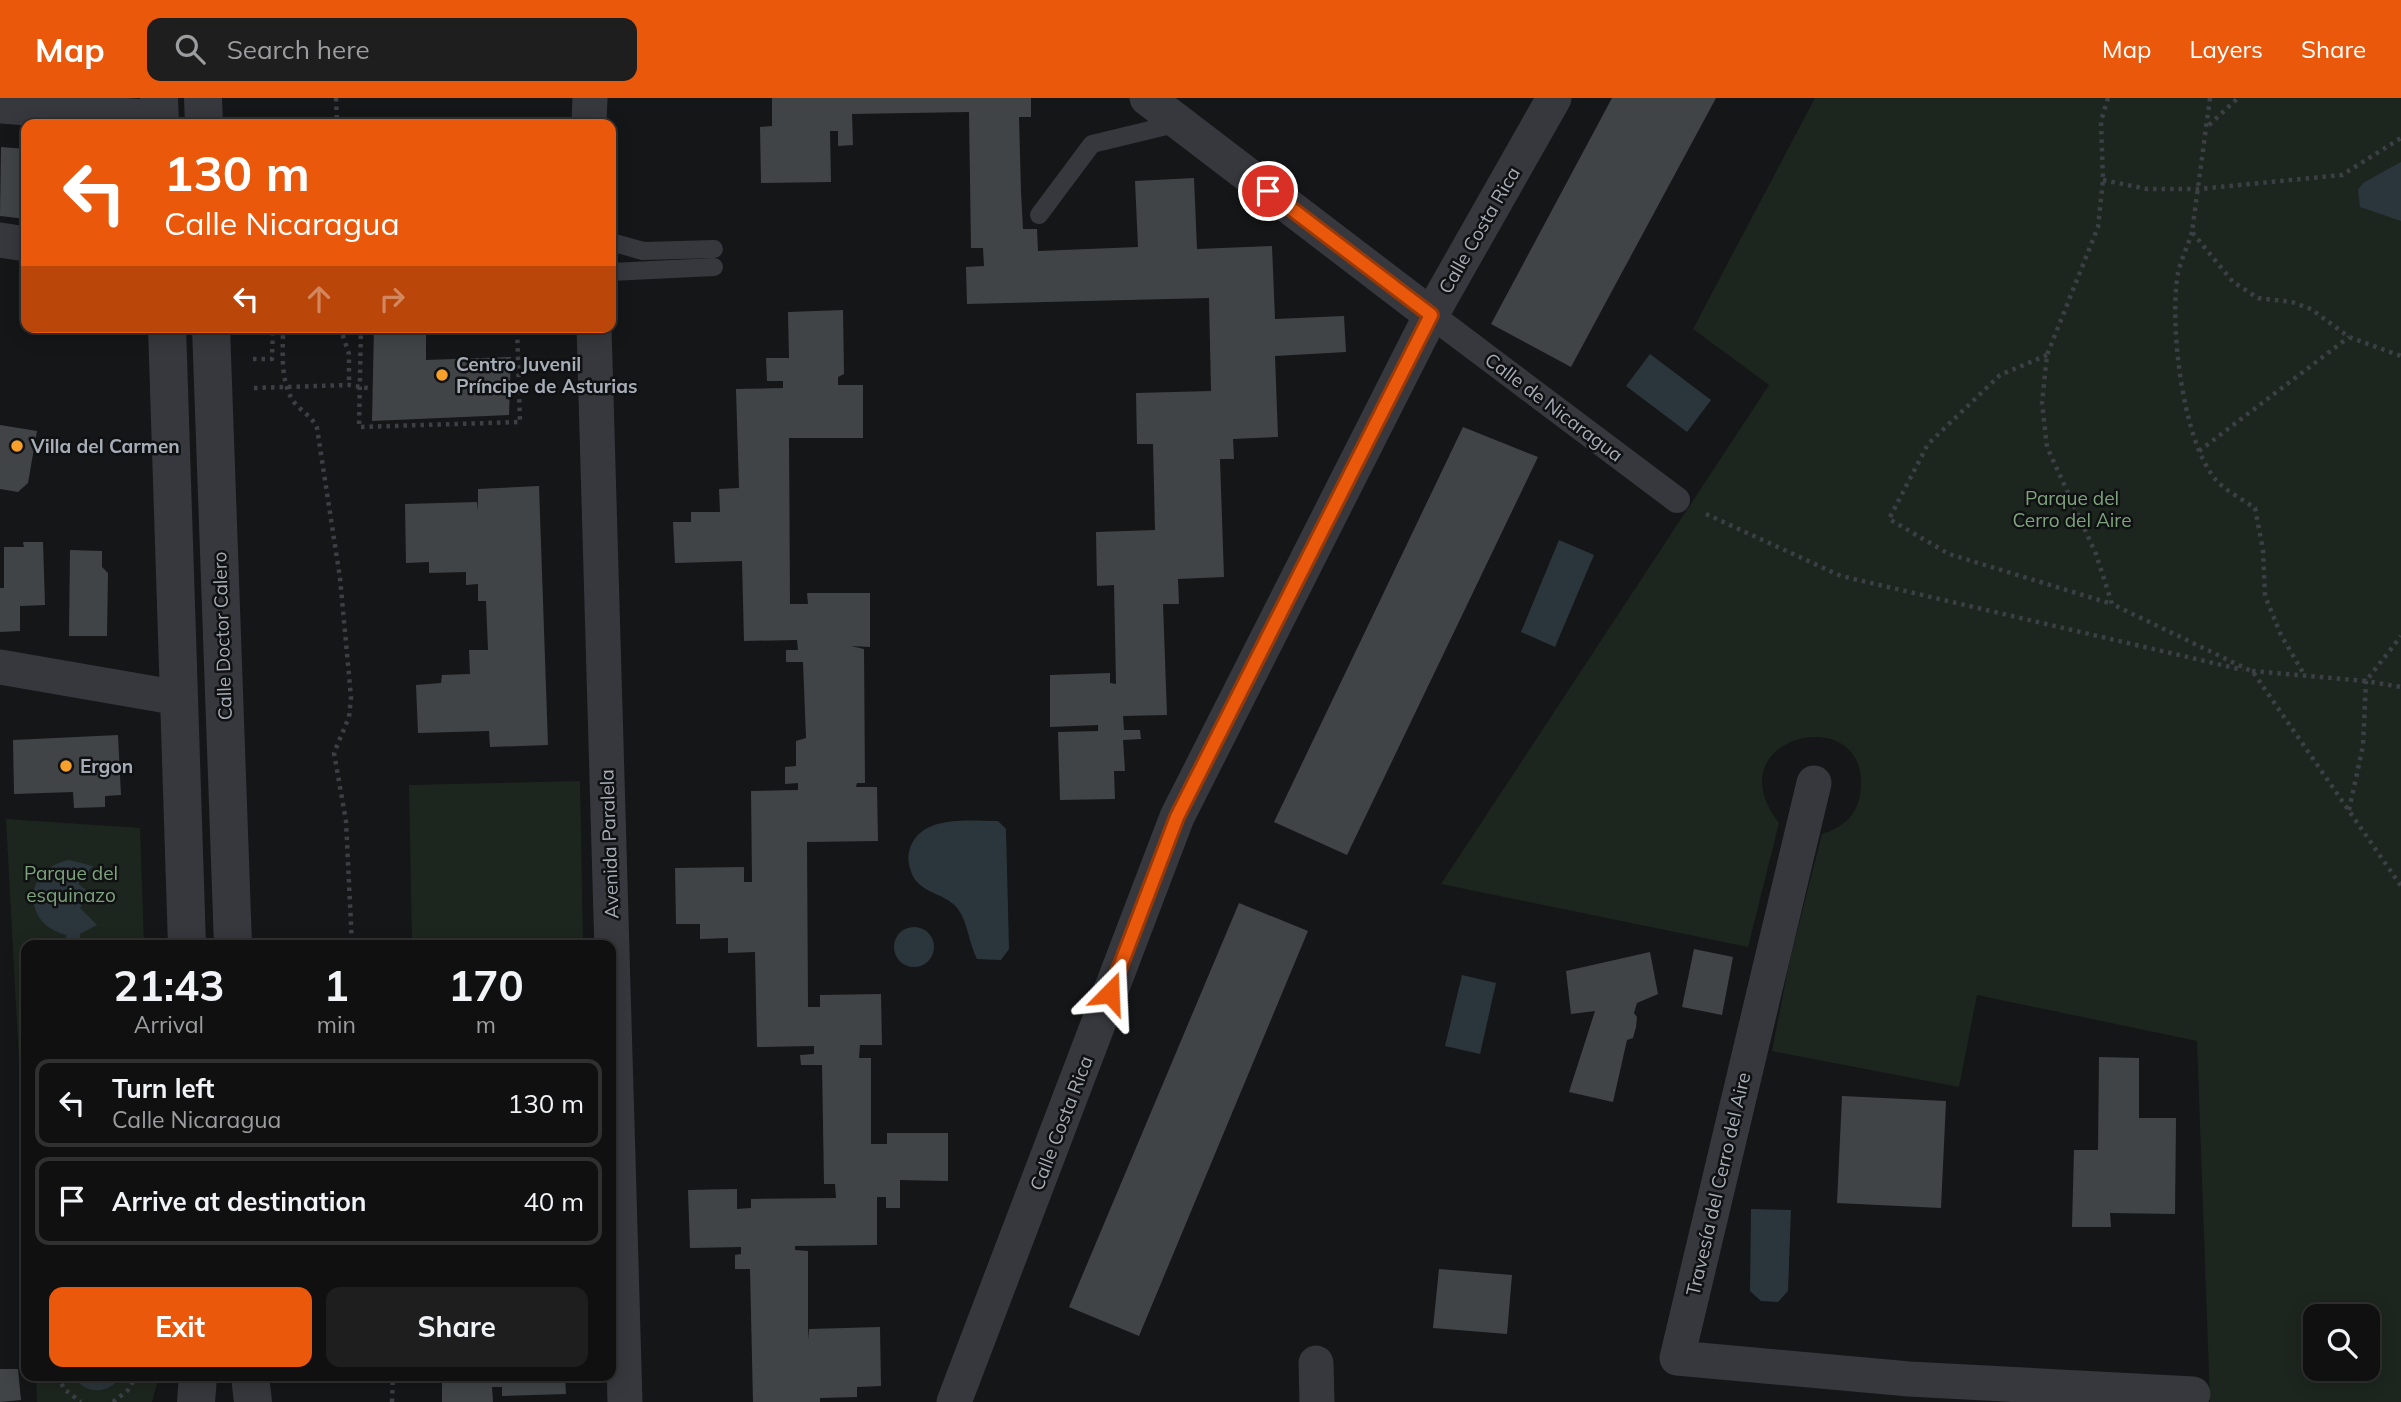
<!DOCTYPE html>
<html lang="en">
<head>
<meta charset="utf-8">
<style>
	body { margin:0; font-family:Mulish,sans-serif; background:#1e1e1f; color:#f1f3f6; height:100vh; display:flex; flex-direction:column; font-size:26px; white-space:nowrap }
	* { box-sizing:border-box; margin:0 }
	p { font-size:23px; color:#9c9d9f }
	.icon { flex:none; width:38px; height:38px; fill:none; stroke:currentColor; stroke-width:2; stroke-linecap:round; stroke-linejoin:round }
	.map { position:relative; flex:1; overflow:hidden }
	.side { position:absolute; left:21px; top:842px; width:595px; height:441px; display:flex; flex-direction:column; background:#101011; border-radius:14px; box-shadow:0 4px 18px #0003,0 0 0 2px #303031 }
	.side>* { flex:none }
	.hud { position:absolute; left:21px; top:21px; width:595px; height:214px; border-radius:14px; box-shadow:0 4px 18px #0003,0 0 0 2px #303031; background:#ea580c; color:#fff; overflow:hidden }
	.tools { position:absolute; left:2303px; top:1206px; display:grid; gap:14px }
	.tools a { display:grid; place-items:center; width:77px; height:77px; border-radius:14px; background:#101011; box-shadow:0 4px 18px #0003,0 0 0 2px #303031; font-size:35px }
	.pin { position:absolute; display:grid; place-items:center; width:60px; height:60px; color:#fff; margin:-30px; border:4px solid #fff; border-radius:50%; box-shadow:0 2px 7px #0007 }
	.me { position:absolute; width:77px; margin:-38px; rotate:21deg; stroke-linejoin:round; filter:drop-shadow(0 0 5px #0008) }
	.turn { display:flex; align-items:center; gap:24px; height:147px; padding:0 28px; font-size:32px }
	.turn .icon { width:91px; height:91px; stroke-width:2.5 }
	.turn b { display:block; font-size:49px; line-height:60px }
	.lanes { display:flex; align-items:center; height:66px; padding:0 28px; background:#0003; justify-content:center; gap:35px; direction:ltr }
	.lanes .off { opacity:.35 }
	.eta { display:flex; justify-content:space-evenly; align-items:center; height:119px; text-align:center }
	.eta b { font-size:42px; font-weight:700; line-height:49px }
	.cta { display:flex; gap:14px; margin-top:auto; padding:14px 28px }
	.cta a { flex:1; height:80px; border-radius:14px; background:#ea580c; color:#fff; font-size:28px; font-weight:700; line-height:80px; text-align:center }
	.cta a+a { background:#1e1e1f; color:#f1f3f6 }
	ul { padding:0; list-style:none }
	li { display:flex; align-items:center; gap:21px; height:88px; margin:0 14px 10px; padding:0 14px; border:4px solid #303031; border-radius:14px }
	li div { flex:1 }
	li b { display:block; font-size:26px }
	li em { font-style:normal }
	header { display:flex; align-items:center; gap:42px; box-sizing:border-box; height:98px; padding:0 35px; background:#ea580c; color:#fff }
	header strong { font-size:33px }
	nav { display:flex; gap:38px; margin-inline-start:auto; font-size:24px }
	.search { width:490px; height:63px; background:#1e1e1f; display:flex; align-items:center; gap:18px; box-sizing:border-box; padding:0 24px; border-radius:14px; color:#9c9d9f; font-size:26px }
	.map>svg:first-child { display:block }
	.green { fill:#1d261e; fill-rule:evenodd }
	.water { fill:#2b363c }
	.building { fill:#414447 }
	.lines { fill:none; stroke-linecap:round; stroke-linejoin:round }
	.path { stroke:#3c3f44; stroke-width:4.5; stroke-dasharray:3.5 5; stroke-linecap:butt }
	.service { stroke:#36383d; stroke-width:18 }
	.pedestrian { stroke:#36383d; stroke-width:26 }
	.minor { stroke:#36383d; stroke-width:35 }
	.tertiary { stroke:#36383d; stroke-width:38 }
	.route-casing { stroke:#983908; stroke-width:18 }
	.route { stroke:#ea580c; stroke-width:12 }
	.poi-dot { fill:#f8a02c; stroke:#101112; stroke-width:2.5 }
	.labels { text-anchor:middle; stroke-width:5; stroke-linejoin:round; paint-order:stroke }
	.street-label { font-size:19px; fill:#a7aeb8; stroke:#101112 }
	.poi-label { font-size:19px; font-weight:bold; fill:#a7aeb8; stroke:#101112; text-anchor:start }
	.park-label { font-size:19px; fill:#7ea47d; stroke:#101112 }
</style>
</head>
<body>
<header>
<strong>Map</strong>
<div class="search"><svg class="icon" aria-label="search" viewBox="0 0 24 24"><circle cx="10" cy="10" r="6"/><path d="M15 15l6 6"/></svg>Search here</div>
<nav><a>Map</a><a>Layers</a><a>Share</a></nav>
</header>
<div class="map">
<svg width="2401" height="1304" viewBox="0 0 2401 1304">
	<rect width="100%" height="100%" fill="#151617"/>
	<g class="green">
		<path d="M 1815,0 L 2401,0 L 2401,1304 L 2210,1304 L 2197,943 L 1977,897 L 1959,989 L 1772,953 L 1790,861 L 1822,736 C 1842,730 1857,718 1860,696 C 1875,600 1710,636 1779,725 L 1748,849 L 1441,786 L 1769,287 L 1693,231 ZM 2315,1218 L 2368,1218 L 2368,1270 L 2315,1270 Z"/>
		<polygon points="580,683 583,847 412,847 409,687"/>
		<polygon points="6,721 140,730 144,847 26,847 26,1095"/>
		<polygon points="36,1278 159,1278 152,1304 37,1304"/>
	</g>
	<g class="water">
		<polygon points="2401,64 2401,123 2360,109 2358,92 2363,85"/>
		<polygon points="1650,256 1711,302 1687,334 1626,288"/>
		<polygon points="1559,442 1594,457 1555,549 1521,534"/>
		<path d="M 998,723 L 1006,731 L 1009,851 L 1001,862 L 977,861 C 969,846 968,825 958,811 C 947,796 924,796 914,780 C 910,773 907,762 909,754 C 918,716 968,723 998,723 Z"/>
		<path d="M 69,762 L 93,768 L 78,786 L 86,792 L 88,798 L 80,810 L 97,827 L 80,836 L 80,847 L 67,847 L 66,837 C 21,825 23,771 69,762 Z"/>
		<circle cx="914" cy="849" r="20"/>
		<polygon points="1462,877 1496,885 1480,956 1445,948"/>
		<polygon points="1751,1111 1791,1112 1788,1193 1778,1204 1761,1203 1750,1193"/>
		<path d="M 73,1278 L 122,1278 C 109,1296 86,1298 73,1278 Z"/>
	</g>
	<g class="building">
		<polygon points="772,0 1031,0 1031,19 1019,19 1021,94 1023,131 1037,131 1038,153 1138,149 1135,83 1194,80 1197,151 1272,148 1275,221 1344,218 1346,254 1275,258 1278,339 1233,341 1234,361 1220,361 1224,479 1178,481 1179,506 1163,506 1167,617 1123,618 1124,632 1140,632 1141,641 1123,642 1125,673 1114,673 1115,701 1060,702 1058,634 1098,633 1098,627 1050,629 1050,577 1110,575 1110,585 1116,586 1114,487 1097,488 1096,434 1155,432 1153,346 1137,346 1136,295 1211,293 1209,200 967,206 966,169 984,168 983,150 971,150 969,14 852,16 853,47 838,48 838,33 830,33 831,84 761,85 760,29 772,28"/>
		<polygon points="1612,0 1716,0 1571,269 1491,226"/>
		<polygon points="1,49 26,51 26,121 0,118"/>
		<polygon points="843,212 844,276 838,279 838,287 863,287 863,340 789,340 790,506 808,506 807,495 870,495 870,549 851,548 864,551 865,685 857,685 856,689 877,689 878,743 807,744 808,909 820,909 820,897 881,896 882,947 860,947 859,960 871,960 871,1046 887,1046 887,1035 948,1035 948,1083 900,1082 900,1110 886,1110 886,1099 877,1099 877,1147 795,1148 795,1152 808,1153 808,1242 809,1231 880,1229 881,1288 857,1289 857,1299 820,1300 820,1304 753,1304 750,1171 735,1171 735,1157 741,1156 741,1149 690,1150 688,1092 737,1091 737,1111 751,1110 751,1101 836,1100 835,1086 824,1086 822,967 801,967 800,957 814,956 814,948 757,949 755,854 728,855 728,840 700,841 700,826 676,826 675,770 744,769 744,784 752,784 751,693 798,692 798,685 785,686 785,669 796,668 796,643 806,640 803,564 786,564 786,552 798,552 797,542 744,543 742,463 675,465 673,424 691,424 691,414 720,414 719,391 739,390 736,291 783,290 783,283 767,283 766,260 789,260 788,214"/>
		<polygon points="374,229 426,229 426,262 511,259 509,317 372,323"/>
		<polygon points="0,327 37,333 28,385 18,394 0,391"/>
		<polygon points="1463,329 1538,359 1347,757 1274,724"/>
		<polygon points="539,388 548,647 490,649 489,633 418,635 416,587 441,585 442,577 470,576 469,552 488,552 486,503 478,503 478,486 466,487 466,474 429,475 429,464 406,465 405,406 477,404 478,413 478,391"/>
		<polygon points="23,444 43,444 45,507 20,508 20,533 0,534 0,490 4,490 4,449 24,449"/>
		<polygon points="70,452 102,453 102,469 108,475 107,538 69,538"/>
		<polygon points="118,637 121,697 105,698 105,709 74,710 73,694 14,696 13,642"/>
		<polygon points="1239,805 1308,833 1139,1238 1069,1209"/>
		<polygon points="1694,851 1733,859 1722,917 1682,909"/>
		<polygon points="1650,854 1658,896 1637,905 1634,915 1637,919 1636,929 1633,940 1627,942 1613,1004 1569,994 1595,913 1571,916 1566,873"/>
		<polygon points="2099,959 2139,960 2139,1020 2176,1020 2175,1116 2110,1115 2111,1129 2072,1129 2074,1052 2098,1052"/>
		<polygon points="1842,998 1946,1003 1941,1110 1837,1105"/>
		<polygon points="1439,1171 1512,1177 1507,1236 1433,1230"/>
		<polygon points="0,1271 18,1271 21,1302 0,1304"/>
		<polygon points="442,1278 565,1278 566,1296 502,1298 502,1289 492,1289 493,1304 442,1304"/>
	</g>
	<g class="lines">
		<g class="path">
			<polyline points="336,0 337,26"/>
			<polyline points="2108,0 2101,23 2103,82 2098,129 2047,257 2042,305 2047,349 2096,456 2112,506 2253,574 2401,788"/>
			<polyline points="2210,0 2192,134 2233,184 2258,200 2292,204 2311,211 2349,239 2401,258"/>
			<polyline points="2209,27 2238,0"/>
			<polyline points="2103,82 2147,91 2199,91 2342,77 2401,40"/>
			<path d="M 2192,134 C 2188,148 2181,161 2178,175 C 2169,224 2182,343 2216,382 C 2226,393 2242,401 2255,410 L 2263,452 L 2265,498 L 2281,537 L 2305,578"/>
			<path d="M 283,229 C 283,252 280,281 292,301 C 299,313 312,317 317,330 L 340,480 L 351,599 L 349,619 L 334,655 L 346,723 L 352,847"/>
			<polyline points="340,229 349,256 349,287"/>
			<polyline points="361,229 359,329 520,324 517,229"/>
			<polyline points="2047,257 2000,277 1928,346 1889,421 1949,456 2112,506"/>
			<polyline points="253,261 272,261 273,229"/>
			<polyline points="254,290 349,287 373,291"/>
			<polyline points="2199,353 2349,239"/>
			<polyline points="1706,416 1841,478 2243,572"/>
			<polyline points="2252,573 2366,583 2401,538"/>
			<polyline points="2349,712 2363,648 2366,583 2401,589"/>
			<polyline points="93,841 93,847"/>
			<polyline points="54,843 54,847"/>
			<polyline points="58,1278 64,1291 81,1304"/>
			<polyline points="113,1304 128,1292 136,1278"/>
			<polyline points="392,1304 393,1278"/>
		</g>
		<g class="service">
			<polyline points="1039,117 1092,46 1179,25"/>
			<polyline points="611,144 643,153 714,151"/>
			<polyline points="611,174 714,169"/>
		</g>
		<polyline class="pedestrian" points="1431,217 1677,402"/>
		<g class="minor">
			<polyline points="1147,0 1431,217"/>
			<polyline points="0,8 160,20"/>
			<polyline points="589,26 590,0"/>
			<polyline points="0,142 26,146"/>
			<polyline points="594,229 625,1304"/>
			<polyline points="0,569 179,600"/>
			<polyline points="1814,685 1677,1260 1909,1281 2193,1296"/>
			<polyline points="1316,1265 1317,1304"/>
			<polyline points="954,1304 1177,719 1431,217 1554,0"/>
		</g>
		<g class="tertiary">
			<polyline points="159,0 160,26"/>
			<polyline points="203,0 204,26"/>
			<polyline points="167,229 187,847"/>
			<polyline points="211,229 233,847"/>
			<polyline points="250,1278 253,1304"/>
			<polyline points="196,1304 198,1278"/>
		</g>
	</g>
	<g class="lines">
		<defs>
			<polyline id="route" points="1110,895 1177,719 1431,217 1268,93"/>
		</defs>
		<use href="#route" class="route-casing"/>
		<use href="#route" class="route"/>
	</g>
	<g class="poi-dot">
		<circle cx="442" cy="277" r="7"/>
		<circle cx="17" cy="348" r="7"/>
		<circle cx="66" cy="668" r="7"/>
	</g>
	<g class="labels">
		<g class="street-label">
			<text transform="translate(1479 132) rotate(-60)" y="7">Calle Costa Rica</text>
			<text transform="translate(1554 309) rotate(37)" y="7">Calle de Nicaragua</text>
			<text transform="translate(222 538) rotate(-92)" y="7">Calle Doctor Calero</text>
			<text transform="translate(609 746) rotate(-92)" y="7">Avenida Paralela</text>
			<text transform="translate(1061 1025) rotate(-69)" y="7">Calle Costa Rica</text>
			<text transform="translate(1718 1086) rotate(-77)" y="7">Travesía del Cerro del Aire</text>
		</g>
		<g class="poi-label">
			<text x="456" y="273">Centro Juvenil<tspan x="456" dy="22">Príncipe de Asturias</tspan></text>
			<text x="31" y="355">Villa del Carmen</text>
			<text x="80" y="675">Ergon</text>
		</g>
		<g class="park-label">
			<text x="2072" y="407">Parque del<tspan x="2072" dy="22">Cerro del Aire</tspan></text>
			<text x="71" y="782">Parque del<tspan x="71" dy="22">esquinazo</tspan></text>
		</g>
	</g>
</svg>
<div class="tools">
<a><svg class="icon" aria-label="search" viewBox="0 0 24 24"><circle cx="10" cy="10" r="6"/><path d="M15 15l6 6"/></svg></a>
</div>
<div class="pin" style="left:1268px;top:93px;background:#d93025"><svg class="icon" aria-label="arrive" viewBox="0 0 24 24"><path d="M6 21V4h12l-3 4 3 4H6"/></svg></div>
<svg class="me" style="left:1110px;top:895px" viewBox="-20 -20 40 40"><path d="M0-17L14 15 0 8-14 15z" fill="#ea580c" stroke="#fff" stroke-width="4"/></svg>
<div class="hud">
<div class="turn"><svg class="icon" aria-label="left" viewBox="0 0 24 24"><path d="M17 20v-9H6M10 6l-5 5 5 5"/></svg><div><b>130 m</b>Calle Nicaragua</div></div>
<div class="lanes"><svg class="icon" aria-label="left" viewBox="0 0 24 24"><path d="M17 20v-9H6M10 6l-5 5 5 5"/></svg><svg class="icon off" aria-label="ahead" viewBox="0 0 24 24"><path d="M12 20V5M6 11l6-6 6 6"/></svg><svg class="icon off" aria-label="right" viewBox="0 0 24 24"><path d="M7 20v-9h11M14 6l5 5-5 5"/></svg></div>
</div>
<section class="side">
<div class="eta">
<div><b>21:43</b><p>Arrival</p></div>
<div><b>1</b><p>min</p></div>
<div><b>170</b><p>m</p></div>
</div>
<ul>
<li><svg class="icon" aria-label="left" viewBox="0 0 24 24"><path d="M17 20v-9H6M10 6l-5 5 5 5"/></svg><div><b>Turn left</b><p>Calle Nicaragua</p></div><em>130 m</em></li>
<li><svg class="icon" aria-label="arrive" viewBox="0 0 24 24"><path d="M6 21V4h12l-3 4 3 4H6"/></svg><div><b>Arrive at destination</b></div><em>40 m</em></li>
</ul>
<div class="cta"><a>Exit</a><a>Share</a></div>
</section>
</div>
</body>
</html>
